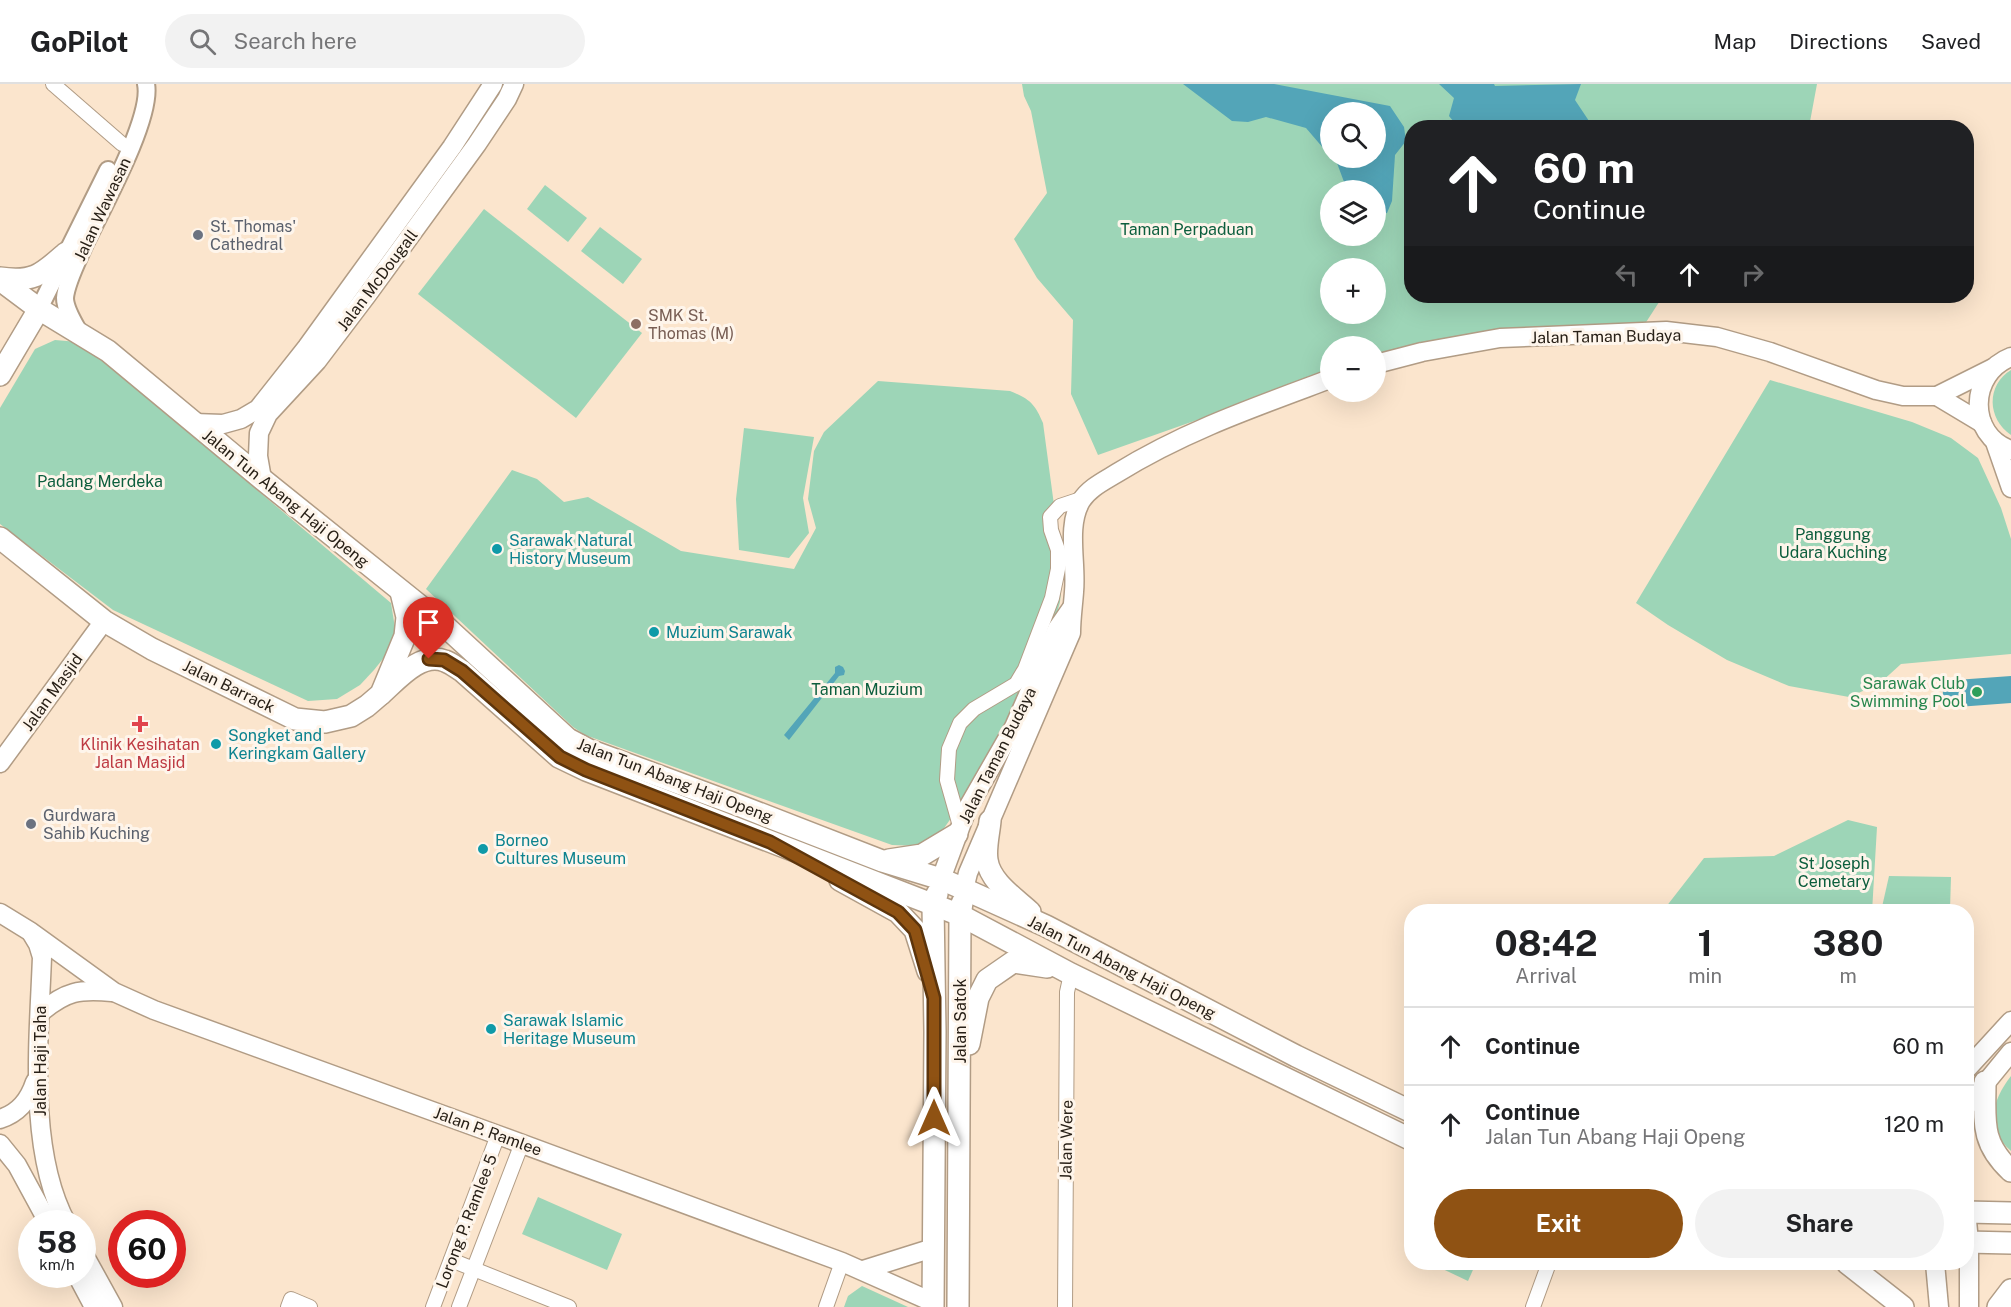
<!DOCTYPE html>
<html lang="en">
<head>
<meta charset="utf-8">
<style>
	body { margin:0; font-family:"Public Sans",sans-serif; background:#f2f2f2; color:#202124; height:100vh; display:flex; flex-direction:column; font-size:22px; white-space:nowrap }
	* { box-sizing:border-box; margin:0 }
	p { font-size:20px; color:#757577 }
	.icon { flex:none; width:33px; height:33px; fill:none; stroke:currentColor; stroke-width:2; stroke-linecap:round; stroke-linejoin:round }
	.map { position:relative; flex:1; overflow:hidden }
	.details { position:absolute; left:1404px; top:820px; width:570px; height:366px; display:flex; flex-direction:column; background:#fff; border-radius:24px; box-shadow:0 6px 24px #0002 }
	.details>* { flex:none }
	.top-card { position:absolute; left:1404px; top:36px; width:570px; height:183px; border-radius:24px; box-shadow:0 6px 24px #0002; background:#202124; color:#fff; overflow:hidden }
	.fabs { position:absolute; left:1320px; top:18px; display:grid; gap:12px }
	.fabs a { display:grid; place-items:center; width:66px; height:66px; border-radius:50%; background:#fff; box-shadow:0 6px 24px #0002; font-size:30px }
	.speed { position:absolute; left:18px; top:1126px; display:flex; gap:12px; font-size:30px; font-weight:700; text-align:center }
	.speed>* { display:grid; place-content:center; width:78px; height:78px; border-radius:50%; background:#fff; box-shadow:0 6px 24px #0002; line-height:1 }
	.speed small { font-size:15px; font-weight:400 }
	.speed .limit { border:9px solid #d22; background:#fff; color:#111 }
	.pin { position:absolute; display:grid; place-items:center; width:51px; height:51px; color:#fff; margin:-62px -26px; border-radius:50% 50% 50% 0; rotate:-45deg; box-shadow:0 0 6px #0007 }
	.pin .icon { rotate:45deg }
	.me { position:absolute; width:66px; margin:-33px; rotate:0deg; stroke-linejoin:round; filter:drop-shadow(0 0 4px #0008) }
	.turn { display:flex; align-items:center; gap:21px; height:126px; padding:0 30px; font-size:27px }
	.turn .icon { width:78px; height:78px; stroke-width:2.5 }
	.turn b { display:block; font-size:42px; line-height:51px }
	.lanes { display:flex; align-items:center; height:57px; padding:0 30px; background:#0003; justify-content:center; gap:30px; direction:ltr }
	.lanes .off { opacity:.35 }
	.eta { display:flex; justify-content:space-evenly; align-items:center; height:102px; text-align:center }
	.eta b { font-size:36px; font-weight:700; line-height:42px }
	.button { display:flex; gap:12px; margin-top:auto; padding:12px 30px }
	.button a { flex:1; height:69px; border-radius:36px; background:#8f5213; color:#fff; font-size:24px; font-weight:700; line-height:69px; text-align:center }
	.button a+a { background:#f2f2f2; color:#202124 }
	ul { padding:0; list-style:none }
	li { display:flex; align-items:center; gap:18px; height:78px; padding:0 30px; border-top:2px solid #e0e0e0 }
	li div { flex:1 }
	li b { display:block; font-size:22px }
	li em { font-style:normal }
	header { display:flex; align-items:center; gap:36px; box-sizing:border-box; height:84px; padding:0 30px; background:#fff; border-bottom:2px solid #e0e0e0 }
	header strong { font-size:28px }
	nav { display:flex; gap:33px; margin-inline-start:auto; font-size:21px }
	.search { width:420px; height:54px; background:#f2f2f2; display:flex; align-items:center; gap:15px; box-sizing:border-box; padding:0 21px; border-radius:33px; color:#757577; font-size:22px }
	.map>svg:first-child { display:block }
	.green { fill:#9dd5b7; fill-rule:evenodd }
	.water { fill:#53a5b8 }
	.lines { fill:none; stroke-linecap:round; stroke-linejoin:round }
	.minor-casing { stroke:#b19c85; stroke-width:16 }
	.tertiary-casing { stroke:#b19c85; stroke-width:20 }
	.secondary-casing { stroke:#b19c85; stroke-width:21 }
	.primary-casing { stroke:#b19c85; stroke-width:24 }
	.minor { stroke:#fff; stroke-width:14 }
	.tertiary { stroke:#fff; stroke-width:16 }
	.secondary { stroke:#fff; stroke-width:18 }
	.primary { stroke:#fff; stroke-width:21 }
	.route-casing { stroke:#5d350c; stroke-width:15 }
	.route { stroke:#8f5213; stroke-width:10 }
	.worship-dot { fill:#6b7280; stroke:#fef5eb; stroke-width:2 }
	.education-dot { fill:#8d6e63; stroke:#fef5eb; stroke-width:2 }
	.culture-dot { fill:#0f9aa8; stroke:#fef5eb; stroke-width:2 }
	.leisure-dot { fill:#2e9e5b; stroke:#fef5eb; stroke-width:2 }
	.health-dot { fill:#e0444e; stroke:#fef5eb; stroke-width:2 }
	.labels { text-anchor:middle; stroke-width:6; stroke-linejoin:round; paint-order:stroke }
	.street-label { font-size:16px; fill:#282017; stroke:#fef5eb }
	.worship-label { font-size:16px; fill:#5b616d; stroke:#fef5eb; text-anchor:start }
	.park-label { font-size:16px; fill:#0c5e3d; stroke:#fef5eb }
	.education-label { font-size:16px; fill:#785e54; stroke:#fef5eb; text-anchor:start }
	.culture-label { font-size:16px; fill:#0d838f; stroke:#fef5eb; text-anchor:start }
	.leisure-label { font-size:16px; fill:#27864d; stroke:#fef5eb; text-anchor:end }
	.health-label { font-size:16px; fill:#be3a42; stroke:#fef5eb }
</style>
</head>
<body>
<header>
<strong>GoPilot</strong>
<div class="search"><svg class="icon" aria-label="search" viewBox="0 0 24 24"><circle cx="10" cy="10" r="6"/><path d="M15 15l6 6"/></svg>Search here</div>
<nav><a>Map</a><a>Directions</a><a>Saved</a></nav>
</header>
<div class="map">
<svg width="2011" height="1223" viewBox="0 0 2011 1223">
	<rect width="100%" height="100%" fill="#fbe5cd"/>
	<g class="green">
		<path d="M 1022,0 L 1817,0 L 1809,43 L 1412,44 L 1412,212 L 1663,212 L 1641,246 L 1576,241 L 1510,249 L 1376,274 L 1376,262 L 1330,262 L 1330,289 L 1098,371 L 1071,310 L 1073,236 L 1037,194 L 1014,155 L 1047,109 L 1031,27 L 1024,12 ZM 1330,28 L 1376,28 L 1376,74 L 1330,74 ZM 1330,106 L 1376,106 L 1376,152 L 1330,152 ZM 1330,184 L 1376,184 L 1376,230 L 1330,230 Z"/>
		<polygon points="545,101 587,134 568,158 527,125"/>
		<polygon points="484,125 642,249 576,334 418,210"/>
		<polygon points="600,143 642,175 623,200 581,167"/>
		<polygon points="55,256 78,258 97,271 391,519 396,550 386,571 374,586 360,601 337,615 308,617 113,526 0,440 0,324 35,265"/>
		<path d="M 2011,286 L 2011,351 C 1987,335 1986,301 2011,286 Z"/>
		<polygon points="1770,296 1912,338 1951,354 1978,374 2001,424 2011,455 2011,570 1901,580 1879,600 1849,613 1789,602 1727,576 1668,541 1636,519"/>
		<path d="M 878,297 L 1010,307 C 1030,315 1035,320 1043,339 L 1063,488 L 1060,518 L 1052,547 L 1011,632 L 965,714 L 940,750 L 918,762 L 892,761 L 585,651 L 573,643 L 426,505 L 512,386 L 537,395 L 564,418 L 588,413 L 681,467 L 794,485 L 816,444 L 808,415 L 814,367 L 824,348 Z"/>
		<polygon points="744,344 814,353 803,414 809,449 789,474 739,466 736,415"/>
		<polygon points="1848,736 1877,743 1872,828 1662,828 1704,774 1774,772"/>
		<polygon points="1889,792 1951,793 1950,826 1882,823"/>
		<path d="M 2011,992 L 2011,1067 C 1985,1044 1991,1018 2011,992 Z"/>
		<polygon points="538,1113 622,1150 607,1186 522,1150"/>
		<polygon points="1430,1179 1476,1179 1468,1197"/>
		<polygon points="862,1202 908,1223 844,1223 848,1212"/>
	</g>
	<g class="water">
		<polygon points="1183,0 1274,0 1390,22 1404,43 1406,57 1395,71 1392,117 1387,129 1376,131 1376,106 1347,106 1337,79 1332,74 1376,74 1376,28 1330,28 1330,72 1306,44 1266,33 1248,38 1232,37"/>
		<polygon points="1439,0 1494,0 1495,2 1581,0 1575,16 1593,43 1458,43 1449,32 1454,14"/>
		<polygon points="839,581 843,583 845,587 844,591 839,592 789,656 784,651 835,589 835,583"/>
		<polygon points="2011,592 2011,619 1944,624 1942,597"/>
	</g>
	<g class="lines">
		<defs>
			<g id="minor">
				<polyline points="53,0 122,60"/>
				<polyline points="960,742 947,696 949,665 960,639 974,625 1016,600 1025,585 1052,514 1058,485 1058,466 1051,446 1050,433 1060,422 1084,414"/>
				<polyline points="451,1176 569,1223"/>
				<polyline points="288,1223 291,1215 310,1223"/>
				<polyline points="433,1223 498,1051"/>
				<polyline points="459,1223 522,1059"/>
				<polyline points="826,1223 842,1178"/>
				<polyline points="1065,1223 1067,908 1071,890"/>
				<polyline points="1533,1223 1549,1179"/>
			</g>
			<g id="tertiary">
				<polyline points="39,225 108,86"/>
				<path d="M 79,248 C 74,239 65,225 65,214 C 66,199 78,176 84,162 C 100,128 153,34 146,0"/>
			</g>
			<g id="secondary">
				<path d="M 2011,273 C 1969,289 1967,351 2011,366"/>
				<polyline points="1376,280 1422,268 1500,254 1666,247 1717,253 1770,268 1876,306 1903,312 1937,312 1993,284"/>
				<polyline points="1937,312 1982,339"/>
				<polyline points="194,339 223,340 241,335 258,325 307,263 354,198 452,63 493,0"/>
				<polyline points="1995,358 2011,404"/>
				<polyline points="262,395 258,372 259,349 268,330 317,277 367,211 477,60 507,15 514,0"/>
				<polyline points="0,679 104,537"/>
				<polyline points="941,795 967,725 1014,643 1057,545 1071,525"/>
				<path d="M 964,805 L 968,789 L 1071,549 C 1071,535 1073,522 1074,508 C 1077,479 1066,443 1081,417 C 1089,404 1104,397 1117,389 C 1185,347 1255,323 1330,295"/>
				<polyline points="0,829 31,848 114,908 154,926 498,1051 842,1178 930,1217"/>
				<path d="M 32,850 L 38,860 L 42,873 C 39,954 27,1067 67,1140"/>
				<path d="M 40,929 C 66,907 79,905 112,908"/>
				<polyline points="1966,986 2011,937"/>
				<polyline points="1966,1023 2011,968"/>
				<path d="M 0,1035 C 19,1029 29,1016 35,998"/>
				<polyline points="0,1060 17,1081 49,1140"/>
				<polyline points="1966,1126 1969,1158 1969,1223"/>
				<polyline points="82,1167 113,1223"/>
				<polyline points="1935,1179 1939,1223"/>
				<polyline points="863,1186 933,1164"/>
				<polyline points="77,1191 94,1223"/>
			</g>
			<g id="primary">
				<path d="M 0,194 C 34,199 42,190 66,169"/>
				<polyline points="0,196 39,225 108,267 262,395 445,542 568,655 589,666 743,723 882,777 941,795 964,805 1046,842 1296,972 1412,1028"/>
				<polyline points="0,291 39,225"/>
				<polyline points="0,454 104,537 152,565 295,635 325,638 351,632 367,622 381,610 405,552 407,533 401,508"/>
				<path d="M 381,610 C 397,596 421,567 445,577 C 451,579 457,584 462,587 L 559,673 L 586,686 L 960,831 L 1071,890 L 1412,1056"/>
				<path d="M 990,737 C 989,749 985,764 987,776 C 990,798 1015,814 1030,828"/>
				<polyline points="889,776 922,771 957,750"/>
				<polyline points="840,796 898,828 915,846 928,887"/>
				<polyline points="969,960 978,914 987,896 1013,878 1047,883"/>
				<path d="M 1985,998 C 1985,1037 1980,1058 2011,1087"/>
				<polyline points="1966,1128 2011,1129"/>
				<polyline points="1966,1158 2011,1159"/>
				<polyline points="1847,1179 1903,1223"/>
				<polyline points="933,1223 935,948 933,821 937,810"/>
				<polyline points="958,1223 960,831 962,819"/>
				<polyline points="1998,1223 2011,1206"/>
			</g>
		</defs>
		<use href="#minor" class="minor-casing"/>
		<use href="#tertiary" class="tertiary-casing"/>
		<use href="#secondary" class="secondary-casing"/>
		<use href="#primary" class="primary-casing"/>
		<use href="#minor" class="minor"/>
		<use href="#tertiary" class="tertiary"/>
		<use href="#secondary" class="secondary"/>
		<use href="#primary" class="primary"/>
	</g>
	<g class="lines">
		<defs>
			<polyline id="route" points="429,575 444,576 462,587 560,673 586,686 770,758 898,828 915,846 934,914 934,1034"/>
		</defs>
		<use href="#route" class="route-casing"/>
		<use href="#route" class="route"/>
	</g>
	<g class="worship-dot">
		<circle cx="198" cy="151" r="6"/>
		<circle cx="31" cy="740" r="6"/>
	</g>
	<circle class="education-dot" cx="636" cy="240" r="6"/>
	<g class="culture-dot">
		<circle cx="497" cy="465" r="6"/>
		<circle cx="654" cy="548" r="6"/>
		<circle cx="216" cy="660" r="6"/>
		<circle cx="483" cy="765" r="6"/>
		<circle cx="491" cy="945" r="6"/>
	</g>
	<circle class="leisure-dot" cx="1977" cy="608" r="6"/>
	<path class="health-dot" d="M137 631h6v6h6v6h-6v6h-6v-6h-6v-6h6z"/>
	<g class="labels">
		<g class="street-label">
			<text transform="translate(102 125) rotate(-65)" y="6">Jalan Wawasan</text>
			<text transform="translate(377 196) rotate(-53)" y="6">Jalan McDougall</text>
			<text transform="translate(1606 252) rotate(-1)" y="6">Jalan Taman Budaya</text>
			<text transform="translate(286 414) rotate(39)" y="6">Jalan Tun Abang Haji Openg</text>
			<text transform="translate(229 602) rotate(26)" y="6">Jalan Barrack</text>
			<text transform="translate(52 608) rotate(-54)" y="6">Jalan Masjid</text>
			<text transform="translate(997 671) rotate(-63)" y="6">Jalan Taman Budaya</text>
			<text transform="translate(675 696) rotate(21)" y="6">Jalan Tun Abang Haji Openg</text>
			<text transform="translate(1122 883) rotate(27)" y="6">Jalan Tun Abang Haji Openg</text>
			<text transform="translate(960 937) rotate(-90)" y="6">Jalan Satok</text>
			<text transform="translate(40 977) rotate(-90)" y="6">Jalan Haji Taha</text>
			<text transform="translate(488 1047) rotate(20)" y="6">Jalan P. Ramlee</text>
			<text transform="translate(1066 1056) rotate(-89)" y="6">Jalan Were</text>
			<text transform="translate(466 1137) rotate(-69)" y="6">Lorong P. Ramlee 5</text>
		</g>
		<g class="worship-label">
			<text x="210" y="148">St. Thomas'<tspan x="210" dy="18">Cathedral</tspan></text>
			<text x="43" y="737">Gurdwara<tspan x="43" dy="18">Sahib Kuching</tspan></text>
		</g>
		<g class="park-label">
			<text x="1187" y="151">Taman Perpaduan</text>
			<text x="100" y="403">Padang Merdeka</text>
			<text x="1833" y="456">Panggung<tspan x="1833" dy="18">Udara Kuching</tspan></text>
			<text x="867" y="611">Taman Muzium</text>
			<text x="1834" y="785">St Joseph<tspan x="1834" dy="18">Cemetary</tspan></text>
		</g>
		<g class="education-label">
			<text x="648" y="237">SMK St.<tspan x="648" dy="18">Thomas (M)</tspan></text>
		</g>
		<g class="culture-label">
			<text x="509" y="462">Sarawak Natural<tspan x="509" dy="18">History Museum</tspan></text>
			<text x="666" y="554">Muzium Sarawak</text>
			<text x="228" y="657">Songket and<tspan x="228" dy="18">Keringkam Gallery</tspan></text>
			<text x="495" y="762">Borneo<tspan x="495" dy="18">Cultures Museum</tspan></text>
			<text x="503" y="942">Sarawak Islamic<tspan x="503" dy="18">Heritage Museum</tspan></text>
		</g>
		<g class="leisure-label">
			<text x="1965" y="605">Sarawak Club<tspan x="1965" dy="18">Swimming Pool</tspan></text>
		</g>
		<g class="health-label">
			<text x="140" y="666">Klinik Kesihatan<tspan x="140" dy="18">Jalan Masjid</tspan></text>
		</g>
	</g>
</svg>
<div class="fabs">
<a><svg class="icon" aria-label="search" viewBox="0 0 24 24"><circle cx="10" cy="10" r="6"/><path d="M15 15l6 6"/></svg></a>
<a><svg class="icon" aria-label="layers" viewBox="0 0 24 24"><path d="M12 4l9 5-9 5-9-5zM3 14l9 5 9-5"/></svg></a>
<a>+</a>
<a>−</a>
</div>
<div class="speed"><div>58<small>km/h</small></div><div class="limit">60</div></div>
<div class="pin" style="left:429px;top:575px;background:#d93025"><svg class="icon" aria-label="arrive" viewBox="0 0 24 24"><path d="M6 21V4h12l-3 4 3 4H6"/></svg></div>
<svg class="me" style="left:934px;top:1034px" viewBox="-20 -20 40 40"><path d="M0-17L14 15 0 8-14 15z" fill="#8f5213" stroke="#fff" stroke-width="4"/></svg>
<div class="top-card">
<div class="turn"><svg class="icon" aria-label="ahead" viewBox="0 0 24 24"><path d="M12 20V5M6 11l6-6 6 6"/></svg><div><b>60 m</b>Continue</div></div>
<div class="lanes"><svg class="icon off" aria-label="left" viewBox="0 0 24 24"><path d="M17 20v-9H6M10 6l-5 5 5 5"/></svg><svg class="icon" aria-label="ahead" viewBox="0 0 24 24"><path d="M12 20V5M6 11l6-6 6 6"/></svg><svg class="icon off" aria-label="right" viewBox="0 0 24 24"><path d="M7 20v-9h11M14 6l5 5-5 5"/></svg></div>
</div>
<section class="details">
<div class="eta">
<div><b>08:42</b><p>Arrival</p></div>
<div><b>1</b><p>min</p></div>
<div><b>380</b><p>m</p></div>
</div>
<ul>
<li><svg class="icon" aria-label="ahead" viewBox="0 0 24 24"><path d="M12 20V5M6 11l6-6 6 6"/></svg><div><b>Continue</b></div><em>60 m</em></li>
<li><svg class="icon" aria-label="ahead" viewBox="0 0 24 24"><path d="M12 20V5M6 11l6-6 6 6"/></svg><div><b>Continue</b><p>Jalan Tun Abang Haji Openg</p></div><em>120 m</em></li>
</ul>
<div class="button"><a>Exit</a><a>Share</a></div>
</section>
</div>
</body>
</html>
